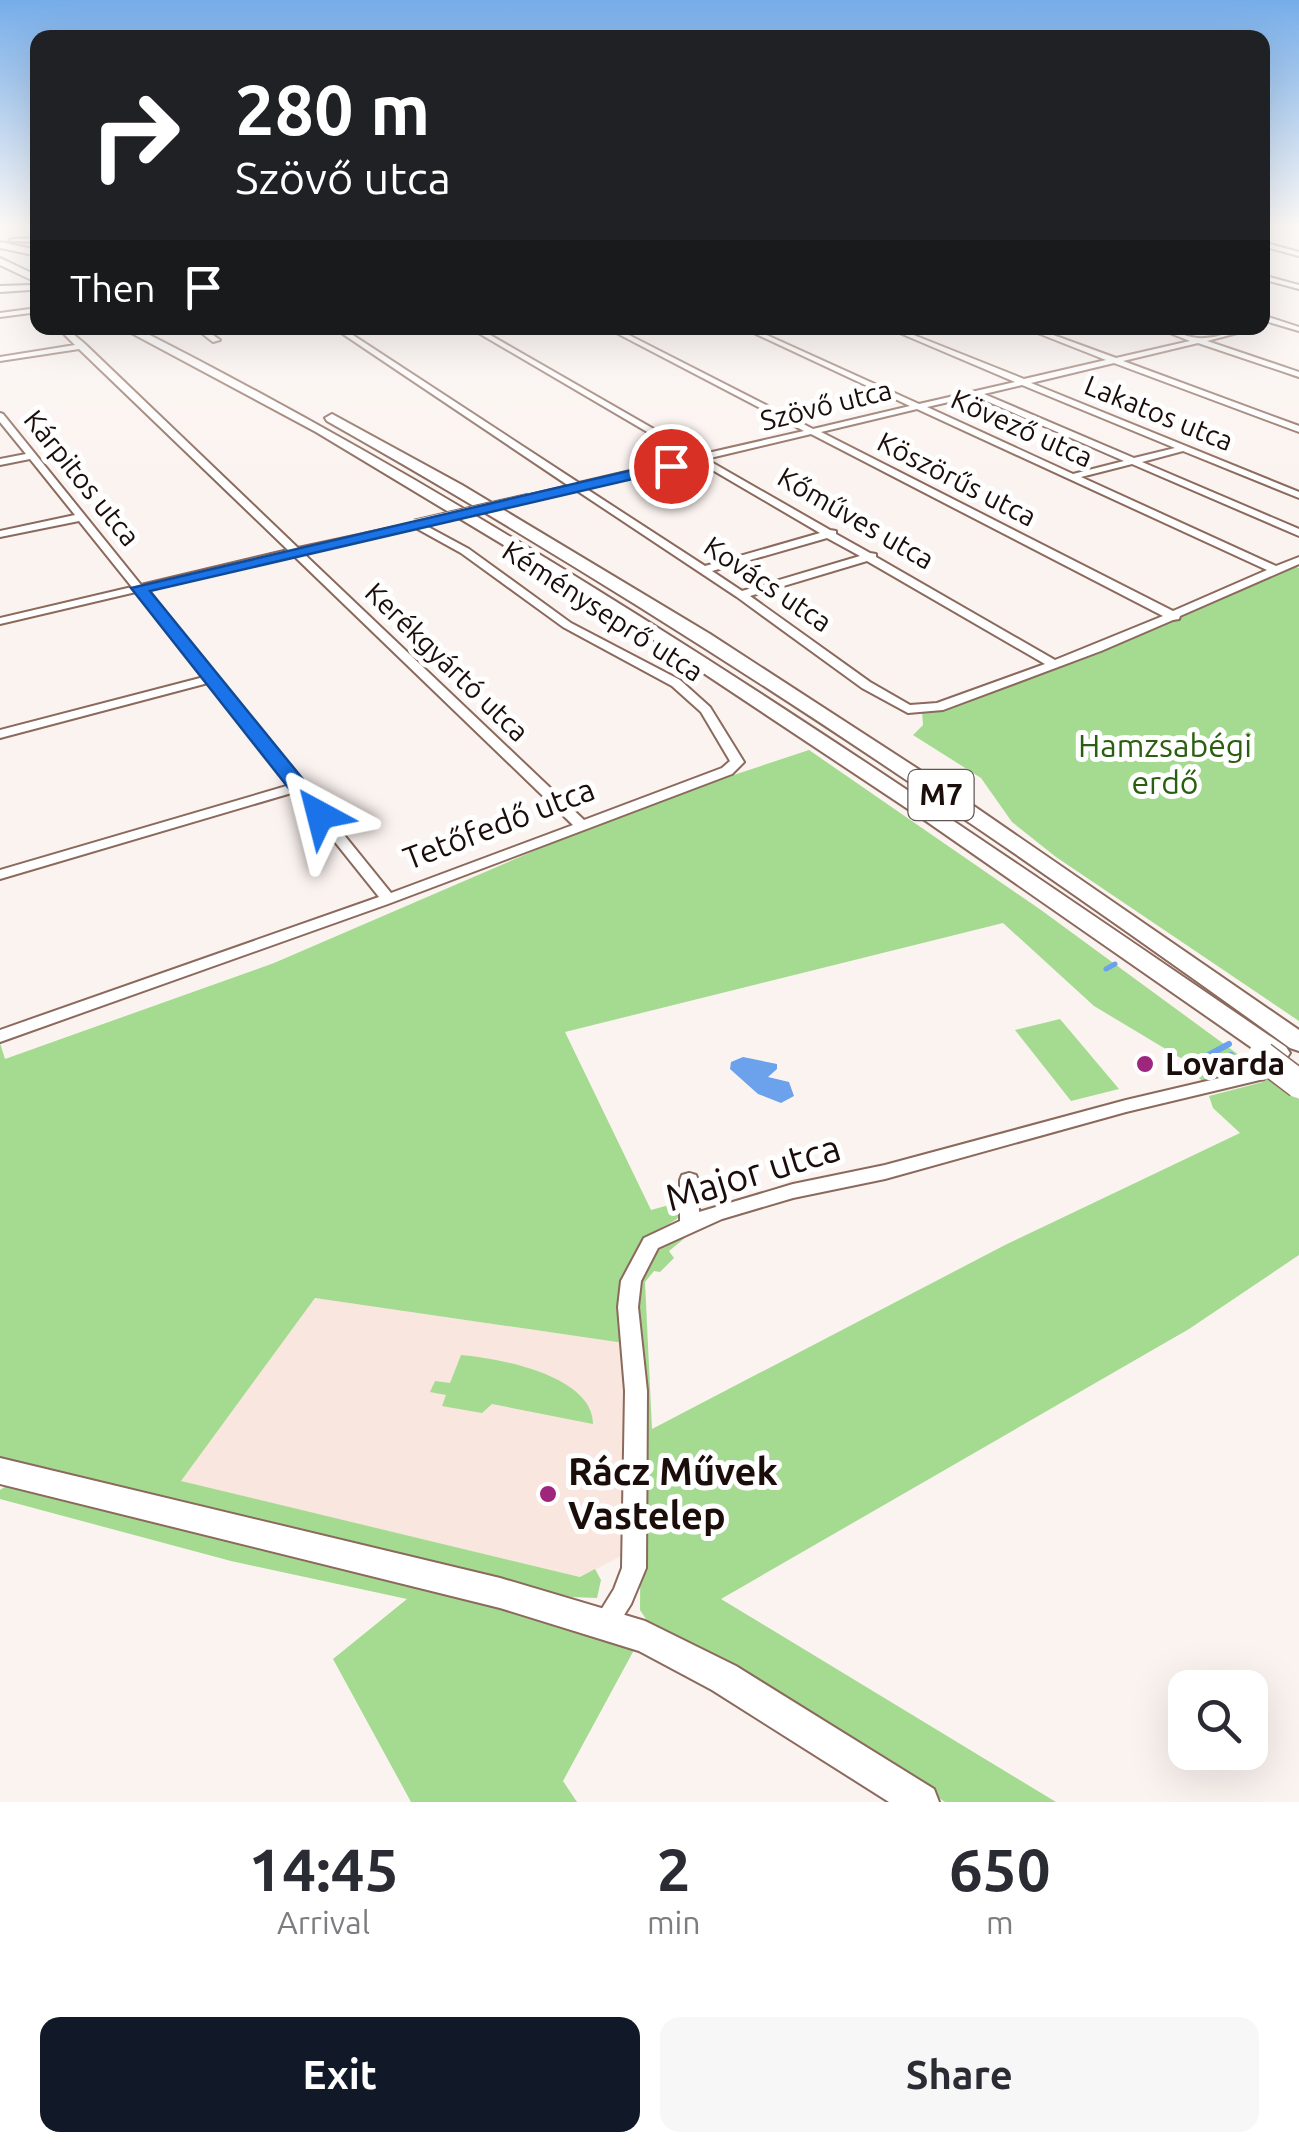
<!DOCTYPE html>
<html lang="en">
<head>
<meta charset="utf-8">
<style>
	body { margin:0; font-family:Ubuntu,sans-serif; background:#f7f7f7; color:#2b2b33; height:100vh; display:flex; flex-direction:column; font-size:38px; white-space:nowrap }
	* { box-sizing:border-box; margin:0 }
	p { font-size:32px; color:#7c7c81 }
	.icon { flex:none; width:55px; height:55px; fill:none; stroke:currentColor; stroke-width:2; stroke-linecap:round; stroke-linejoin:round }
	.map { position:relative; height:1802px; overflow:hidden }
	.panel { display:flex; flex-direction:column; background:#fff; flex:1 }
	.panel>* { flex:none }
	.guide { position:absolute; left:30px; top:30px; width:1240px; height:305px; border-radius:20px; box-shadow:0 10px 40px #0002; background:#202124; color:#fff; overflow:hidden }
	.buttons { position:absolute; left:1168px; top:1670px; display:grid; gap:20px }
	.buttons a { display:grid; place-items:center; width:100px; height:100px; border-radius:20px; background:#fff; box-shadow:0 10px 40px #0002; font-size:50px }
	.pin { position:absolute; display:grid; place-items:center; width:85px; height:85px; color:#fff; margin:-42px; border:5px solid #fff; border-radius:50%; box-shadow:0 2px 10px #0007 }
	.me { position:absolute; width:110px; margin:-55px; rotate:322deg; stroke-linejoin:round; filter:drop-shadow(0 0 8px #0008) }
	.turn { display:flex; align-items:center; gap:35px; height:210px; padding:0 40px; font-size:45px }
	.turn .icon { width:130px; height:130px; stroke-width:2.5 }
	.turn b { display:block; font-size:70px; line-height:85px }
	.then { display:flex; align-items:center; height:95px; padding:0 40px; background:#0003; gap:20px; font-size:38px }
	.eta { display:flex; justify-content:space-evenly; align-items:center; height:170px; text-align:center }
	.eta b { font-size:60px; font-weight:600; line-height:70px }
	.primary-button { display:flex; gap:20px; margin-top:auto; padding:20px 40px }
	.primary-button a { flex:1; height:115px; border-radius:20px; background:#111827; color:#fff; font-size:40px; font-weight:600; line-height:115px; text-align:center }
	.primary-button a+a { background:#f7f7f7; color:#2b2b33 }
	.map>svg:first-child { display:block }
	.built { fill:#f9e6df }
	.green { fill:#a4db90 }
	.water { fill:#6ba2eb }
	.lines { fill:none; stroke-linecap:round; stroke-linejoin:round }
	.stream-far1 { stroke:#6ba2eb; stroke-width:5 }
	.stream { stroke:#6ba2eb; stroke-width:6 }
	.minor-casing { stroke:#8b695c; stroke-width:4 }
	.major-casing { stroke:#8b695c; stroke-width:4 }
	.highway-casing { stroke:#8b695c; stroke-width:4 }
	.minor { fill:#fff; fill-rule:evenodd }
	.major { fill:#fff; fill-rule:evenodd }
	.highway { fill:#fff; fill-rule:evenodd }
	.minor-bridge-casing { stroke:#8b695c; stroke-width:11; stroke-linecap:butt }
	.highway-bridge-casing { stroke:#8b695c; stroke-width:31; stroke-linecap:butt }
	.minor-bridge { stroke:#fff; stroke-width:9 }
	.highway-bridge { stroke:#fff; stroke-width:28 }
	.route { fill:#1a73e8; stroke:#114b97; stroke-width:2.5 }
	.poi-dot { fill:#9f267d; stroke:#fff; stroke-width:4 }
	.labels { text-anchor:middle; stroke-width:10; stroke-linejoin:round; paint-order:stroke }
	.far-street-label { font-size:28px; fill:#1b0e0a; stroke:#fff }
	.shield { fill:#fff; stroke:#5f5654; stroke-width:2.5 }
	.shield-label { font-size:30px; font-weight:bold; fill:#1b0e0a }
	.park-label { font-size:32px; fill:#2a5f0f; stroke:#fff }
	.street-label { font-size:32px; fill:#1b0e0a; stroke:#fff }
	.poi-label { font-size:32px; font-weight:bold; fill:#1b0e0a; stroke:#fff; text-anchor:start }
	.near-street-label { font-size:38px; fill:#1b0e0a; stroke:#fff }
	.near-poi-label { font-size:38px; font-weight:bold; fill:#1b0e0a; stroke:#fff; text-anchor:start }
</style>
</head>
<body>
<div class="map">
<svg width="1299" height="1802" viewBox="0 0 1299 1802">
	<rect width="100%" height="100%" fill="#fbf3f0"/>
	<polygon class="built" points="315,1298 624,1343 623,1555 581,1577 180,1482"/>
	<g class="green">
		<polygon points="1290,565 1299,568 1299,1021 1056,857 1012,822 981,778 913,735 923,725 922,711"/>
		<path d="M 809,750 L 1041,910 L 1299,1099 L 1299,1255 L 1189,1329 L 721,1599 L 1056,1802 L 945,1802 L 760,1685 L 650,1625 L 640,1610 L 641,1478 L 635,1291 C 644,1257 660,1245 691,1233 L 669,1251 L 674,1258 L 660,1272 L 654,1271 L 645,1282 L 652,1429 L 1005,1245 L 1240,1133 L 1213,1108 L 1209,1096 L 1263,1082 L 1245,1068 L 1204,1082 L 1196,1076 L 1204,1072 L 1094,1006 L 1003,923 L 565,1032 L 651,1210 L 680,1202 L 685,1205 C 679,1227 656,1225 643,1241 C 620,1268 625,1310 624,1343 L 315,1298 L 181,1481 L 580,1577 L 595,1569 L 601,1580 L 597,1598 L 572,1597 L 0,1460 L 0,1043 L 5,1059 L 274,963 L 631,809 Z"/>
		<polygon points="1060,1019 1119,1089 1071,1101 1015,1030"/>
		<path d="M 461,1355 C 497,1358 593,1375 593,1424 L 492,1404 L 482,1413 L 442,1406 L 446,1395 L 430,1392 L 435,1381 L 450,1383 Z"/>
		<polygon points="6,1486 265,1545 604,1636 634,1650 563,1781 577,1802 411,1802 333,1659 407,1599 231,1561 0,1499 0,1490"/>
	</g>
	<polygon class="water" points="743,1057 777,1064 777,1069 768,1077 789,1082 794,1096 781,1103 758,1094 730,1069 731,1062"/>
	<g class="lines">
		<polyline class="stream-far1" points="1106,969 1115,964"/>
		<g class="stream">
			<polyline points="1192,1064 1229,1044"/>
			<polyline points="1207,1068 1231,1055"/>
		</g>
		<defs>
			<g id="minor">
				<polygon points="38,238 38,242 9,241 12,239"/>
				<polygon points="1262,242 1299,252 1299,256 1262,246"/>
				<polygon points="1262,275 1299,285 1299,289 1262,279"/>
				<polygon points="38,308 38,312 0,317 0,313"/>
				<polygon points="1262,315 1299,327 1299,331 1262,320"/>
				<path d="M 58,328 L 66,328 L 85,344 L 298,548 L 419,522 L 469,549 L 571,623 L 680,680 L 710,707 L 744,762 L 732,774 L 388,904 L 0,1042 L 0,1030 L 379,897 L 295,792 L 0,879 L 0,870 L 290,785 L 208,683 L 0,738 L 0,730 L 204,677 L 136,592 L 0,624 L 0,618 L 132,587 L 79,521 L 0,537 L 0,531 L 75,515 L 30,459 L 0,465 L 0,459 L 26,454 L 0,422 L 0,413 L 3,414 L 141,585 L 288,550 L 79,349 L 0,361 L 0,357 L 75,345 ZM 414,527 L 461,553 L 563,627 L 672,686 L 701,712 L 730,761 L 722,768 L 584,820 L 303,553 ZM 294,556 L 573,825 L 391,893 L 146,590 Z"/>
				<polygon points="195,328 203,328 220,340 213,342"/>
				<path d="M 334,328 L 342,328 L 579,483 L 690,457 L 470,328 L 478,328 L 699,455 L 804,431 L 607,328 L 615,328 L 813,429 L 910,406 L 743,328 L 751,328 L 919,404 L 1015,382 L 888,328 L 896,328 L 1024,379 L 1106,360 L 1025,328 L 1034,328 L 1116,358 L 1190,341 L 1157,328 C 1172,328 1183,337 1198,338 C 1215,340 1237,328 1256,328 L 1207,341 L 1299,372 L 1299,377 L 1198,343 L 1123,361 L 1299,426 L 1299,432 L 1114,363 L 1031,383 L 1299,492 L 1299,498 L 1183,451 L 1142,462 L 1299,529 L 1299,536 L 1132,464 L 1081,477 L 1276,566 L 1299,557 L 1299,564 L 1180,616 L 1179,619 L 1173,620 L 1101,651 L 943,710 L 908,713 L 862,688 L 737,597 L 576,490 L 526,500 L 526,496 L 569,486 ZM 1022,385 L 1175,448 L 1134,458 L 984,394 ZM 975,396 L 1124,461 L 1073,474 L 927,407 ZM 917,409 L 1267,570 L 1173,611 L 821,432 ZM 811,434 L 1163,616 L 1055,660 L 876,557 L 876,554 L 870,553 L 836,534 L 836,531 L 830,530 L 706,459 ZM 697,461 L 820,533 L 705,566 L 585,488 ZM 827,538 L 860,556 L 742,591 L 712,571 ZM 867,561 L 1045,664 L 937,703 L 910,705 L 870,682 L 750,596 Z"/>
				<polygon points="1258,1069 1264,1071 1267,1075 1264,1079 1126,1112 885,1179 793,1198 722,1219 658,1248 641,1281 638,1307 647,1391 646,1568 631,1604 614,1631 605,1635 596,1631 593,1623 614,1589 622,1568 625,1391 618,1307 621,1281 644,1238 680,1221 680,1180 682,1175 689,1173 696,1175 698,1180 699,1212 793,1184 885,1165 1126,1100"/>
			</g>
			<g id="major">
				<polygon points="33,285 30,290 0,292 0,286"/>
				<polygon points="0,1458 500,1578 645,1621 736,1666 934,1789 939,1802 889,1802 712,1690 639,1651 500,1608 0,1484"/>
			</g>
			<g id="highway">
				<polygon points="0,242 38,250 38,256 0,248"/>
				<polygon points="0,258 38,276 38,283 0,265"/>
				<path d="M 122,328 L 136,328 C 540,533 912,792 1286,1047 L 1290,1053 L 1286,1059 L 1268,1059 L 926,821 L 580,591 L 316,432 Z"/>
				<path d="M 332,414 L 462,485 L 710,634 L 952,791 L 1299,1030 L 1299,1051 L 1290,1048 C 979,823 662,610 327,421 L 325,418 Z"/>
			</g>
		</defs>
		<use href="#minor" class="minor-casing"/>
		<use href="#major" class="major-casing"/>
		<use href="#highway" class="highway-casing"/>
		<use href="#minor" class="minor"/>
		<use href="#major" class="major"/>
		<use href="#highway" class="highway"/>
		<defs>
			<polyline id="minor-bridge" points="415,524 529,498"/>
			<polyline id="highway-bridge" points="1262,1056 1299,1084"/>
		</defs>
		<use href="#minor-bridge" class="minor-bridge-casing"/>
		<use href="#highway-bridge" class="highway-bridge-casing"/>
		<use href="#minor-bridge" class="minor-bridge"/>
		<use href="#highway-bridge" class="highway-bridge"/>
	</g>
	<linearGradient id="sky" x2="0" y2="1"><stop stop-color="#76ade9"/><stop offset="0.47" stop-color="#fdfaf8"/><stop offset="1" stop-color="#fdfaf8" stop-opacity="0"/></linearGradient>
	<rect width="1299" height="478" fill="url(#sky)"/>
	<polygon class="route" points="671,461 678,466 676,469 150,591 328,810 331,815 328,819 313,819 131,588"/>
	<g class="poi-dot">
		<circle cx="1145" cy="1064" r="10"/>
		<circle cx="548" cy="1494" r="10"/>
	</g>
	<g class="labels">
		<g class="far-street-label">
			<text transform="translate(826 405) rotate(-14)" y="10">Szövő utca</text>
			<text transform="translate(1159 413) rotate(22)" y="10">Lakatos utca</text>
			<text transform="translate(1022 428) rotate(24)" y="10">Kövező utca</text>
			<text transform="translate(82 478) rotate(51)" y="10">Kárpitos utca</text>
			<text transform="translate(957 479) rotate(27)" y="10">Köszörűs utca</text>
			<text transform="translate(856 518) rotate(30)" y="10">Kőműves utca</text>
			<text transform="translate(768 584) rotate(34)" y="10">Kovács utca</text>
			<text transform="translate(603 611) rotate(33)" y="10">Kéményseprő utca</text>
			<text transform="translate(447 662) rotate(44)" y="10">Kerékgyártó utca</text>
		</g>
		<rect class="shield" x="908.5" y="770" width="65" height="50" rx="8"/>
		<g class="shield-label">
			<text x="941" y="805">M7</text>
		</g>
		<g class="park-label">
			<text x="1165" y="757">Hamzsabégi<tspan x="1165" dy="37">erdő</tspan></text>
		</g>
		<g class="street-label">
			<text transform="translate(499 824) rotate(-21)" y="11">Tetőfedő utca</text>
		</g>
		<g class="poi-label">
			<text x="1165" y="1075">Lovarda</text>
		</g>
		<g class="near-street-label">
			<text transform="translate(753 1173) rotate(-17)" y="13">Major utca</text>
		</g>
		<g class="near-poi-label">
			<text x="568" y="1485">Rácz Művek<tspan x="568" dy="44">Vastelep</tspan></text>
		</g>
	</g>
</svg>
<div class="buttons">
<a><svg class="icon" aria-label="search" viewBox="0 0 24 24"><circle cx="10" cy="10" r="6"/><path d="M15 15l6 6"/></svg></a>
</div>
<div class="pin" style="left:671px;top:466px;background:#d93025"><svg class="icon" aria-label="arrive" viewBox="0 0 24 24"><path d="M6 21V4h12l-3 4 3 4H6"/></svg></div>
<svg class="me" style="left:320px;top:815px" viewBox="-20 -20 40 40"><path d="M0-17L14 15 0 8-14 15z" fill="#1a73e8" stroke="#fff" stroke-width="4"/></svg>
<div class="guide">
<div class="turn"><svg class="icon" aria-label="right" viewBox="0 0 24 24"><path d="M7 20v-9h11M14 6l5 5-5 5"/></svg><div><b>280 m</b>Szövő utca</div></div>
<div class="then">Then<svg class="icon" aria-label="arrive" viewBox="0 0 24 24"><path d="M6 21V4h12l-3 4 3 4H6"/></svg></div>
</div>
</div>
<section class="panel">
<div class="eta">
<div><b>14:45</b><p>Arrival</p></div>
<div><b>2</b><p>min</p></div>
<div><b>650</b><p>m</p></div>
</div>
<div class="primary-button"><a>Exit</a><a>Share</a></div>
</section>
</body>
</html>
